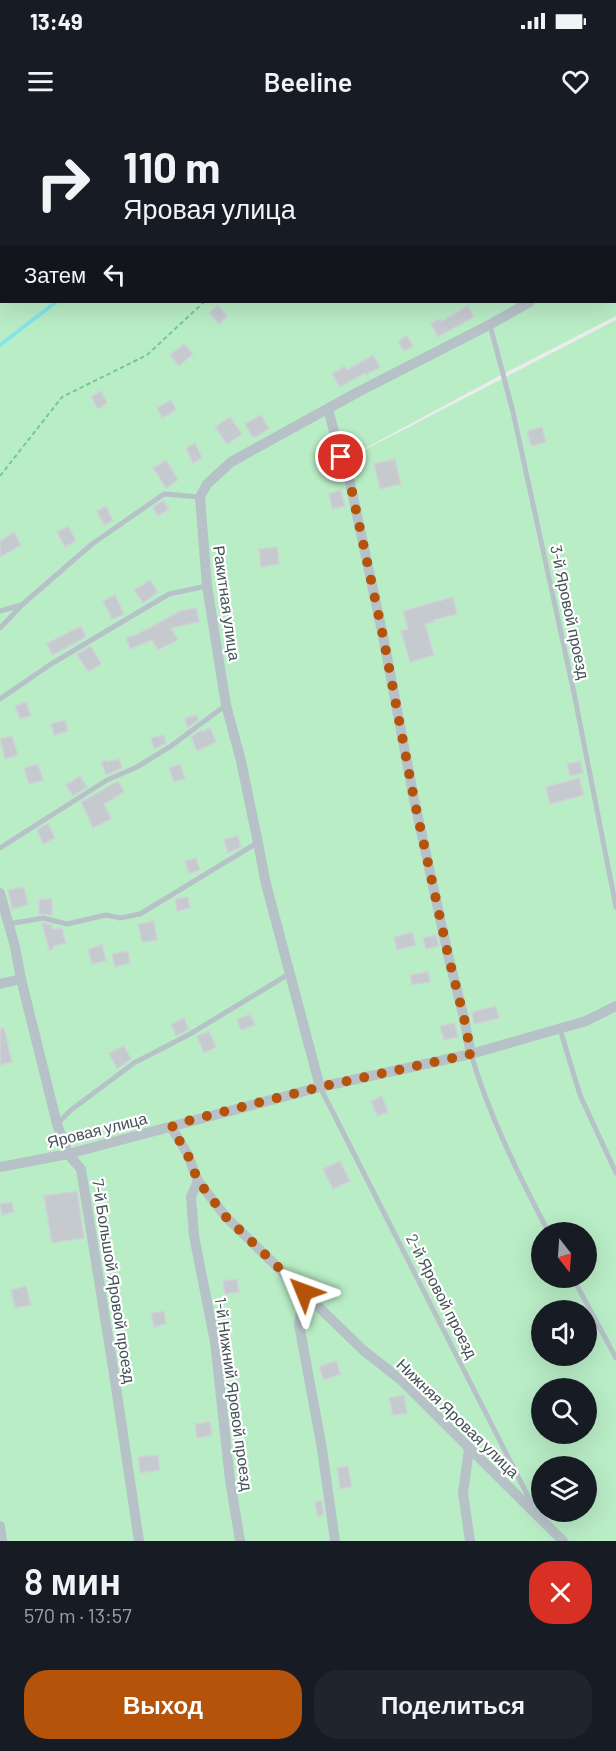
<!DOCTYPE html>
<html lang="ru">
<head>
<meta charset="utf-8">
<style>
	body { margin:0; font-family:Barlow,sans-serif; background:#20242c; color:#f1f3f6; height:100vh; display:flex; flex-direction:column; font-size:22px; white-space:nowrap }
	* { box-sizing:border-box; margin:0 }
	p { font-size:20px; color:#9ea1a6 }
	.icon { flex:none; width:33px; height:33px; fill:none; stroke:currentColor; stroke-width:2; stroke-linecap:round; stroke-linejoin:round }
	.map { position:relative; height:1421px; overflow:hidden }
	.drawer { display:flex; flex-direction:column; background:#171b24; flex:1 }
	.drawer>* { flex:none }
	.banner { position:absolute; left:0px; top:0px; width:616px; height:183px; box-shadow:0 6px 24px #0002; background:#171b24; color:#f1f3f6; overflow:hidden }
	.needle { width:39px; rotate:163deg }
	.controls { position:absolute; left:531px; top:1102px; display:grid; gap:12px }
	.controls a { display:grid; place-items:center; width:66px; height:66px; border-radius:50%; background:#171b24; box-shadow:0 6px 24px #0002; font-size:30px }
	.pin { position:absolute; display:grid; place-items:center; width:51px; height:51px; color:#fff; margin:-26px; border:3px solid #fff; border-radius:50%; box-shadow:0 2px 6px #0007 }
	.me { position:absolute; width:66px; margin:-33px; rotate:314deg; stroke-linejoin:round; filter:drop-shadow(0 0 4px #0008) }
	.turn { display:flex; align-items:center; gap:21px; height:126px; padding:0 24px; font-size:27px }
	.turn .icon { width:78px; height:78px; stroke-width:2.5 }
	.turn b { display:block; font-size:42px; line-height:51px }
	.then { display:flex; align-items:center; height:57px; padding:0 24px; background:#0003; gap:12px; font-size:22px }
	.round { display:grid; place-items:center; flex:none; width:63px; height:63px; border-radius:24px; background:#20242c }
	.head { display:flex; align-items:center; justify-content:space-between; height:102px; padding:0 24px }
	h1 { font-size:36px; font-weight:600; line-height:45px }
	.primary-button { display:flex; gap:12px; margin-top:auto; padding:12px 24px }
	.primary-button a { flex:1; height:69px; border-radius:24px; background:#b45309; color:#fff; font-size:24px; font-weight:600; line-height:69px; text-align:center }
	.primary-button a+a { background:#20242c; color:#f1f3f6 }
	.status { display:flex; justify-content:space-between; align-items:center; height:42px; padding:0 30px; background:#171b24; direction:ltr }
	.status svg { height:16px; fill:currentColor }
	header { display:flex; justify-content:space-between; align-items:center; height:78px; padding:0 24px; background:#171b24; font-size:27px; font-weight:600 }
	.map>svg:first-child { display:block }
	.green { fill:#b9edc6; fill-rule:evenodd }
	.lines { fill:none; stroke-linecap:round; stroke-linejoin:round }
	.stream { stroke:#86e3e9; stroke-width:4 }
	.building { fill:#c5cace; stroke:#cfd3d7; stroke-width:1.5 }
	.path { stroke:#72ca92; stroke-width:2; stroke-dasharray:4.5 3; stroke-linecap:butt }
	.service { stroke:#b7c2c8; stroke-width:5 }
	.minor { stroke:#b7c2c8; stroke-width:10 }
	.route { stroke:#b45309; stroke-width:10; stroke-dasharray:0 18 }
	.labels { text-anchor:middle; stroke-width:4.5; stroke-linejoin:round; paint-order:stroke }
	.street-label { font-size:16px; fill:#445258; stroke:#fff }
</style>
</head>
<body>
<div class="status"><b>13:49</b><svg viewBox="0 0 49 12"><path d="M0 12V9h3v3zM5 12V6h3v6zM10 12V3h3v9zM15 12V0h3v12zM26 1h20v11H26zM47 4h2v5h-2z"/></svg></div>
<header><svg class="icon" aria-label="menu" viewBox="0 0 24 24"><path d="M4 6h16M4 12h16M4 18h16"/></svg>Beeline<svg class="icon" aria-label="heart" viewBox="0 0 24 24"><path d="M12 20l-8-8c-3-5 5-10 8-4 3-6 11-1 8 4z"/></svg></header>
<div class="map">
<svg width="616" height="1421" viewBox="0 0 616 1421">
	<rect width="100%" height="100%" fill="#eeebec"/>
	<path class="green" d="M 0,0 L 616,0 L 616,196 L 501,255 L 312,357 L 616,200 L 616,1421 L 0,1421 ZM 2,2 L 615,2 L 615,182 L 2,182 ZM 542,1113 L 586,1113 L 586,1158 L 542,1158 ZM 542,1191 L 586,1191 L 586,1236 L 542,1236 ZM 542,1269 L 586,1269 L 586,1314 L 542,1314 ZM 542,1347 L 586,1347 L 586,1392 L 542,1392 Z"/>
	<g class="lines">
		<g class="stream">
			<polyline points="243,2 244,0"/>
			<polyline points="0,225 56,182"/>
		</g>
	</g>
	<g class="building">
		<polygon points="218,185 227,196 219,204 209,193"/>
		<polygon points="468,186 474,197 438,217 431,204 440,199 442,201"/>
		<polygon points="407,216 413,226 404,231 398,221"/>
		<polygon points="184,224 193,234 179,246 170,235"/>
		<polygon points="373,235 380,247 366,255 365,253 340,267 332,254 345,246 347,250"/>
		<polygon points="101,271 107,283 98,289 91,277"/>
		<polygon points="171,280 176,290 162,298 157,288"/>
		<polygon points="261,295 269,309 253,318 245,304"/>
		<polygon points="230,297 242,314 227,324 215,307"/>
		<polygon points="542,307 546,322 531,326 527,311"/>
		<polygon points="195,323 202,338 193,343 186,328"/>
		<polygon points="395,339 401,364 380,369 374,344"/>
		<polygon points="166,340 178,360 166,368 153,348"/>
		<polygon points="341,370 345,386 332,389 329,374"/>
		<polygon points="163,380 169,389 158,396 153,388"/>
		<polygon points="106,386 113,401 104,405 97,391"/>
		<polygon points="68,406 76,421 65,427 57,412"/>
		<polygon points="14,412 21,425 0,437 0,421"/>
		<polygon points="277,427 279,444 261,447 259,429"/>
		<polygon points="150,460 158,472 143,483 134,470"/>
		<polygon points="115,475 124,494 112,499 103,481"/>
		<polygon points="453,477 457,494 433,500 434,502 425,504 434,535 410,542 401,511 408,509 403,491"/>
		<polygon points="196,488 199,502 171,508 178,520 158,530 152,520 130,529 126,518 138,514 180,491"/>
		<polygon points="81,506 86,517 53,535 46,524"/>
		<polygon points="91,526 101,544 88,552 77,534"/>
		<polygon points="26,582 31,595 20,599 15,586"/>
		<polygon points="197,595 198,600 187,608 185,598"/>
		<polygon points="65,600 68,611 54,615 51,604"/>
		<polygon points="210,608 216,622 197,631 191,617 201,610 202,612"/>
		<polygon points="164,615 166,623 154,629 151,618"/>
		<polygon points="12,616 18,635 5,639 0,619"/>
		<polygon points="119,639 122,648 106,655 101,642 106,640 108,642"/>
		<polygon points="580,641 583,653 570,656 567,644"/>
		<polygon points="38,644 43,660 29,664 24,648"/>
		<polygon points="180,644 185,659 174,662 169,648"/>
		<polygon points="80,656 87,667 73,676 66,665"/>
		<polygon points="579,658 584,675 550,684 546,667"/>
		<polygon points="118,661 124,672 104,684 111,699 93,708 81,682"/>
		<polygon points="48,703 55,718 43,724 37,710"/>
		<polygon points="238,716 241,727 228,733 224,719"/>
		<polygon points="196,738 200,750 189,753 185,741"/>
		<polygon points="24,767 28,785 12,789 8,770"/>
		<polygon points="188,777 190,788 177,791 175,779"/>
		<polygon points="39,779 52,779 52,795 39,794"/>
		<polygon points="154,801 157,820 142,822 138,804"/>
		<polygon points="42,803 52,805 52,809 62,808 66,823 53,826 53,829 49,830"/>
		<polygon points="412,812 416,825 397,830 394,817"/>
		<polygon points="436,815 439,826 426,829 423,818"/>
		<polygon points="102,825 106,841 92,844 88,829"/>
		<polygon points="128,831 130,843 115,847 112,834"/>
		<polygon points="428,852 430,862 412,865 410,855"/>
		<polygon points="496,886 499,898 474,904 472,892"/>
		<polygon points="250,894 255,905 241,910 237,900"/>
		<polygon points="184,898 189,909 176,916 171,904"/>
		<polygon points="455,903 458,917 444,920 440,906"/>
		<polygon points="4,908 12,942 0,945 0,909"/>
		<polygon points="209,911 216,927 204,933 197,916"/>
		<polygon points="124,926 131,939 117,949 109,933"/>
		<polygon points="382,976 388,992 377,996 371,981"/>
		<polygon points="340,1041 350,1061 333,1069 323,1049"/>
		<polygon points="77,1071 84,1118 52,1123 44,1076"/>
		<polygon points="12,1082 14,1092 2,1095 0,1084"/>
		<polygon points="237,1159 239,1172 225,1174 223,1161"/>
		<polygon points="26,1166 31,1185 15,1188 11,1170"/>
		<polygon points="164,1191 166,1204 154,1207 151,1193"/>
		<polygon points="336,1241 341,1254 324,1260 319,1247"/>
		<polygon points="404,1275 407,1293 393,1295 389,1278"/>
		<polygon points="210,1302 212,1315 197,1318 195,1304"/>
		<polygon points="158,1335 160,1350 140,1353 138,1337"/>
		<polygon points="348,1346 352,1367 340,1369 337,1348"/>
		<polygon points="322,1381 324,1395 317,1396 315,1382"/>
	</g>
	<g class="lines">
		<g class="path">
			<polyline points="189,0 190,2"/>
			<polyline points="16,2 17,0"/>
			<polyline points="0,19 2,17"/>
			<polyline points="0,74 2,74"/>
			<polyline points="0,356 62,277 147,235 204,182"/>
		</g>
		<g class="service">
			<polyline points="490,205 513,292 551,467 574,573 616,787"/>
			<polyline points="0,491 21,485"/>
			<polyline points="0,508 23,484 92,424 164,374 200,377"/>
			<polyline points="0,579 51,544 169,474 207,466"/>
			<polyline points="0,728 107,660 137,647 171,626 226,585"/>
			<polyline points="8,804 43,798 67,804 106,795 120,798 140,794 257,723"/>
			<polyline points="560,909 580,975 616,1053"/>
			<path d="M 471,934 C 489,996 519,1056 549,1113"/>
			<polyline points="320,967 534,1388"/>
			<polyline points="57,1004 71,990 134,943 190,914 289,854"/>
			<polyline points="573,1158 616,1238"/>
		</g>
		<g class="minor">
			<polyline points="615,136 616,135"/>
			<polyline points="328,289 341,337 348,353 383,516 414,679 449,839 464,898 471,934"/>
			<polyline points="0,773 15,827 21,859 57,1004 68,1034 81,1049 114,1254 139,1421"/>
			<polyline points="0,864 21,859"/>
			<polyline points="320,967 266,764 258,723 241,641 226,585 207,466 200,377 207,364 231,342 358,272 489,205 530,182"/>
			<polyline points="171,1007 187,1033 198,1061 226,1097 363,1230 401,1260 563,1421"/>
			<polyline points="0,1047 68,1034 320,967 471,934 586,901 616,886"/>
			<polyline points="198,1061 191,1077 194,1116 215,1222 230,1360 240,1421"/>
			<polyline points="304,1172 299,1204 322,1329 335,1421"/>
			<polyline points="469,1329 463,1373 470,1421"/>
			<polyline points="0,1406 2,1421"/>
		</g>
	</g>
	<g class="lines">
		<polyline class="route" points="304,1172 226,1097 198,1061 187,1033 171,1007 191,1000 320,967 471,934 464,898 449,839 414,679 383,516 348,353 341,337"/>
	</g>
	<g class="labels">
		<g class="street-label">
			<text transform="translate(227 483) rotate(82)" y="6">Ракитная улица</text>
			<text transform="translate(570 492) rotate(78)" y="6">3-й Яровой проезд</text>
			<text transform="translate(97 1010) rotate(-14)" y="6">Яровая улица</text>
			<text transform="translate(114 1161) rotate(81)" y="6">7-й Большой Яровой проезд</text>
			<text transform="translate(442 1176) rotate(63)" y="6">2-й Яровой проезд</text>
			<text transform="translate(234 1274) rotate(82)" y="6">1-й Нижний Яровой проезд</text>
			<text transform="translate(458 1298) rotate(44)" y="6">Нижняя Яровая улица</text>
		</g>
	</g>
</svg>
<div class="controls">
<a><svg class="needle" viewBox="-14 -14 28 28"><path d="M0-13l5 13h-10z" fill="#e53935"/><path d="M0 13l5-13h-10z" fill="#9ea1a6"/></svg></a>
<a><svg class="icon" aria-label="sound" viewBox="0 0 24 24"><path d="M4 9h4l5-4v14l-5-4H4zM17 9q2 3 0 6"/></svg></a>
<a><svg class="icon" aria-label="search" viewBox="0 0 24 24"><circle cx="10" cy="10" r="6"/><path d="M15 15l6 6"/></svg></a>
<a><svg class="icon" aria-label="layers" viewBox="0 0 24 24"><path d="M12 4l9 5-9 5-9-5zM3 14l9 5 9-5"/></svg></a>
</div>
<div class="pin" style="left:341px;top:337px;background:#d93025"><svg class="icon" aria-label="arrive" viewBox="0 0 24 24"><path d="M6 21V4h12l-3 4 3 4H6"/></svg></div>
<svg class="me" style="left:304px;top:1172px" viewBox="-20 -20 40 40"><path d="M0-17L14 15 0 8-14 15z" fill="#b45309" stroke="#fff" stroke-width="4"/></svg>
<div class="banner">
<div class="turn"><svg class="icon" aria-label="right" viewBox="0 0 24 24"><path d="M7 20v-9h11M14 6l5 5-5 5"/></svg><div><b>110 m</b>Яровая улица</div></div>
<div class="then">Затем<svg class="icon" aria-label="left" viewBox="0 0 24 24"><path d="M17 20v-9H6M10 6l-5 5 5 5"/></svg></div>
</div>
</div>
<section class="drawer">
<div class="head"><div><h1>8 мин</h1><p>570 m · 13:57</p></div><a class="round" style="background:#d93025;color:#fff"><svg class="icon" aria-label="close" viewBox="0 0 24 24"><path d="M6 6l12 12M18 6L6 18"/></svg></a></div>
<div class="primary-button"><a>Выход</a><a>Поделиться</a></div>
</section>
</body>
</html>
